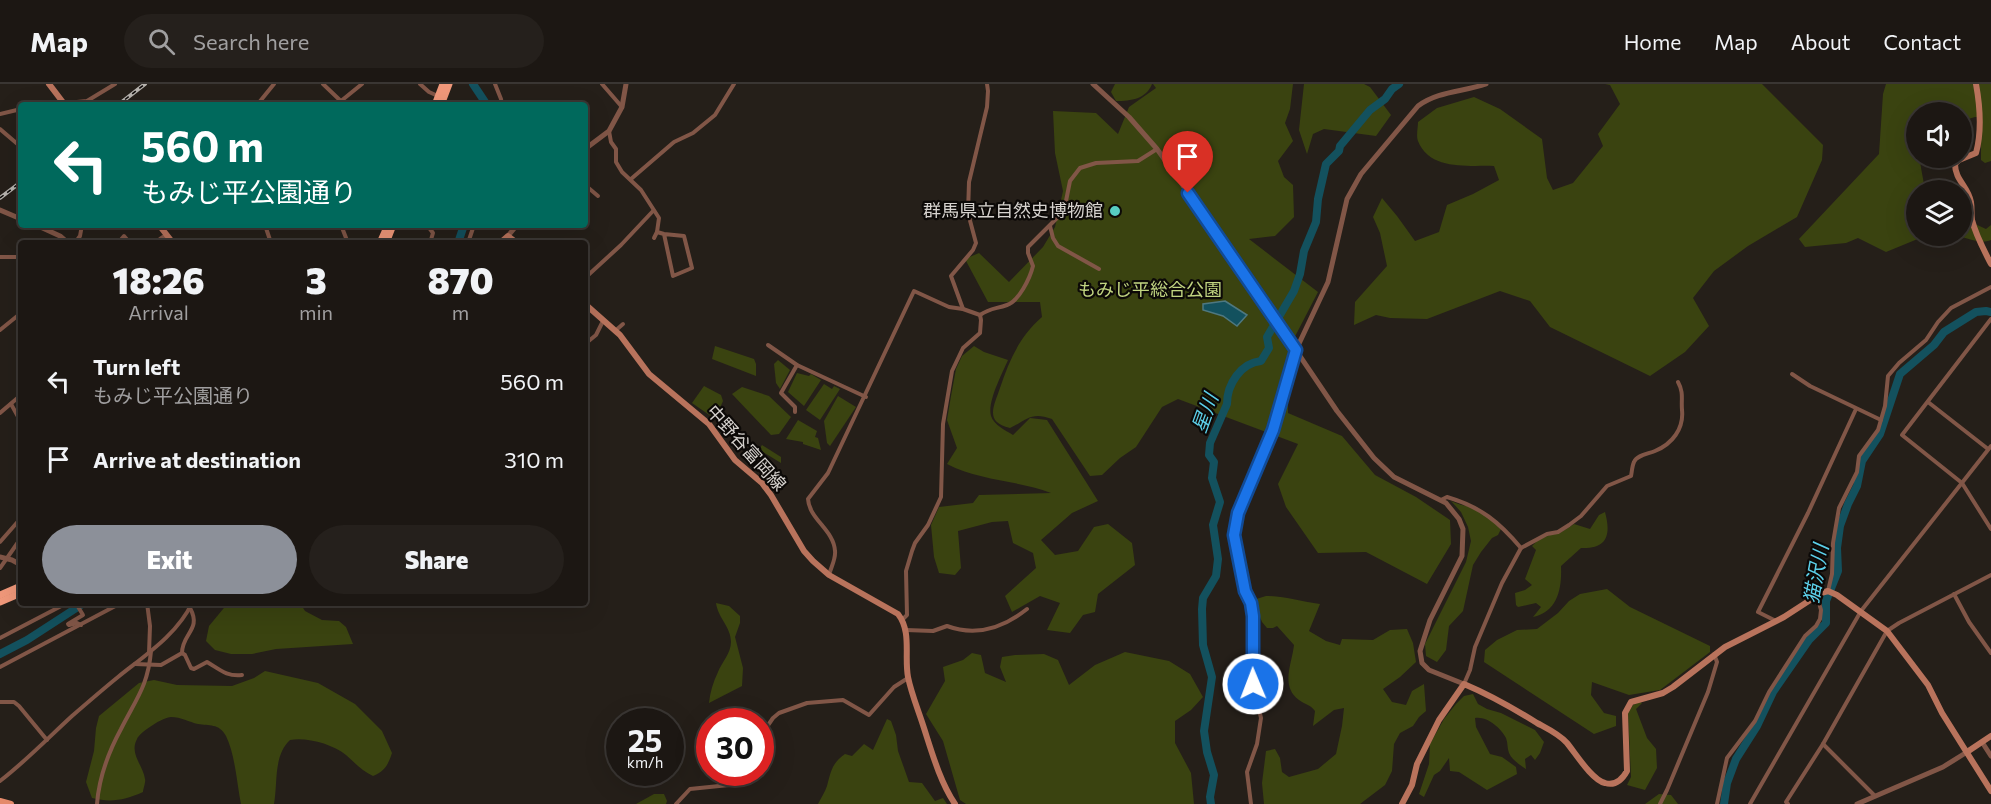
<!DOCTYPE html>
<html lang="en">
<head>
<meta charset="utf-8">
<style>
	body { margin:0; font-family:Commissioner,"Noto Sans JP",sans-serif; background:#25201c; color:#f1f3f6; height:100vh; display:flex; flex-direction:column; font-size:22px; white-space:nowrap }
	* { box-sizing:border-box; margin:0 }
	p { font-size:20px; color:#a09fa0 }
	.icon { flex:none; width:33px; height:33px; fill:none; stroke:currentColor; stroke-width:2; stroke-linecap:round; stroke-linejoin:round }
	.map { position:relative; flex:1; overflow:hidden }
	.panel { position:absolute; left:18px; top:156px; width:570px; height:366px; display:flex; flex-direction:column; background:#1c1713; border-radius:6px; box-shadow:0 6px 24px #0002,0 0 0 2px #3a3633 }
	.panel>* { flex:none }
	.banner { position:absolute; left:18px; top:18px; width:570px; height:126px; border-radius:6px; box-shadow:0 6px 24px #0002,0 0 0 2px #3a3633; background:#00695c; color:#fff; overflow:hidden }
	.buttons { position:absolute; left:1906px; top:18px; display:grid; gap:12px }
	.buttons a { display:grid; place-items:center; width:66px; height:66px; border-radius:50%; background:#1c1713; box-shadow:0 6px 24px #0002,0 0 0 2px #3a3633; font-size:30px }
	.speed { position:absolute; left:606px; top:624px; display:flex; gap:12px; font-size:30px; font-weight:700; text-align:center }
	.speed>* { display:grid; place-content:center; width:78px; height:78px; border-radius:50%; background:#1c1713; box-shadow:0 6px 24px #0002,0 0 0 2px #3a3633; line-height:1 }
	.speed small { font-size:15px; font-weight:400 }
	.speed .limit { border:9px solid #d22; background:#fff; color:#111 }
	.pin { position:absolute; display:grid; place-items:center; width:51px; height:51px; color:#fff; margin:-62px -26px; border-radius:50% 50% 50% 0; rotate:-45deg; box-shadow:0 0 6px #0007 }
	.pin .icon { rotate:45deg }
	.me { position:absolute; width:66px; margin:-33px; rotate:359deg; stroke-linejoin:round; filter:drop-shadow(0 0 4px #0008) }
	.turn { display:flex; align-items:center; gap:21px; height:126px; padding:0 24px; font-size:27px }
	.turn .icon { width:78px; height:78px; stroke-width:2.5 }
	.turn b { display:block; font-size:42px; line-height:51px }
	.eta { display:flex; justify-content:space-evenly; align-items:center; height:102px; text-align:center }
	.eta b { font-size:36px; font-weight:800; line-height:42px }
	.primary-button { display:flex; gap:12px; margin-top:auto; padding:12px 24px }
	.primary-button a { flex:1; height:69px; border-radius:36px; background:#8c9099; color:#fff; font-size:24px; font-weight:800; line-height:69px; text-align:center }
	.primary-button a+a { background:#25201c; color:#f1f3f6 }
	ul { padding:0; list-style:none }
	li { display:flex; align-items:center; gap:18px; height:78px; padding:0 24px }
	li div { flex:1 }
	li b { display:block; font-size:22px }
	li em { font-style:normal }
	header { display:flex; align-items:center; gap:36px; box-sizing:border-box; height:84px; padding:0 30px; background:#1c1713; border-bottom:2px solid #3a3633 }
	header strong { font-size:28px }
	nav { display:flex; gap:33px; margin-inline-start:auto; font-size:21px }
	.search { width:420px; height:54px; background:#25201c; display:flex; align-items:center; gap:15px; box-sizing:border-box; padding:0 21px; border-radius:33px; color:#a09fa0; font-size:22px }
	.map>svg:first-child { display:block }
	.green { fill:#3a4310 }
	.water { fill:#13515e; stroke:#4e7880; stroke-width:1.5 }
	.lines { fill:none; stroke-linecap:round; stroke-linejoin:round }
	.river { stroke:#13515e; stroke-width:8 }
	.minor { stroke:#815647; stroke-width:4 }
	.tertiary { stroke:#815647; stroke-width:5 }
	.secondary { stroke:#b9735c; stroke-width:6 }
	.primary { stroke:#e48a6b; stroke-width:6 }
	.trunk { stroke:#f0987a; stroke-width:7 }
	.rail-casing { stroke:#b6b2ad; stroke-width:4 }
	.rail { stroke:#0c0907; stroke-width:1.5; stroke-dasharray:4.5; stroke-linecap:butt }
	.route-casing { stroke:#114b97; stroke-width:15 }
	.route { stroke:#1a73e8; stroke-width:10 }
	.poi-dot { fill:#57cec2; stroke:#0c0907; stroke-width:2 }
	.labels { text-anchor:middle; stroke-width:4.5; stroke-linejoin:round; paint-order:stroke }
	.poi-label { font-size:18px; fill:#d6d2ce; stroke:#0c0907; text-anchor:end }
	.park-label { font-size:18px; fill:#c1d480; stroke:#0c0907 }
	.street-label { font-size:18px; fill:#d6d2ce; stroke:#0c0907 }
	.water-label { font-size:20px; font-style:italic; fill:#5cd0ea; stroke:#0c0907 }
</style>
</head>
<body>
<header>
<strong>Map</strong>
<div class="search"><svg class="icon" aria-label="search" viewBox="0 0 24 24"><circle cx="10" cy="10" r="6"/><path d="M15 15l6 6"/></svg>Search here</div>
<nav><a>Home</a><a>Map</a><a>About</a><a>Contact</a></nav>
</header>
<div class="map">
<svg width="1991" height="720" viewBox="0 0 1991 720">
	<rect width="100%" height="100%" fill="#251f19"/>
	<g class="green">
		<path d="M 1115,0 L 1152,0 C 1146,15 1131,17 1116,17 L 1111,8 Z"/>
		<path d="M 1153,0 L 1293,0 L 1290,25 L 1285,39 L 1293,57 L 1278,77 L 1284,93 L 1293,101 L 1294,133 L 1275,152 L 1249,155 L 1318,208 L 1288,266 L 1288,329 L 1342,352 L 1375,391 L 1416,413 L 1450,436 L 1451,460 L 1427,500 L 1366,468 L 1318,469 L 1286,423 L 1278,400 L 1298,360 L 1178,315 L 1162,323 L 1136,363 L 1120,374 L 1102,391 L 1090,392 L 1052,335 C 1031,327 1027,336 1010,344 C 984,338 994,322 1000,304 C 1009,277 1019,253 1042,233 L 1040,218 L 988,218 L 965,175 L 979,169 L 1009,198 L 1043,163 L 1055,143 L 1063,107 L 1055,69 L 1053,27 L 1096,29 L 1118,50 L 1129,23 L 1156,4 Z"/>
		<polygon points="1304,0 1364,0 1370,3 1391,31 1376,52 1324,45 1313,50 1307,70 1299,46"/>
		<path d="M 1605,0 L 1762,0 L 1823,61 L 1822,76 L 1797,133 L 1748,162 L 1714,187 L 1693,214 L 1709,242 L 1685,268 L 1650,292 L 1550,243 L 1530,217 L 1500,207 L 1427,235 L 1390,234 L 1376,231 L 1354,241 L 1355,218 L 1387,182 L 1380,149 L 1373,133 L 1382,114 L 1397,132 L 1415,157 L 1439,148 L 1447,121 L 1473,110 L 1499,96 L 1494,82 C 1468,81 1430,87 1418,57 C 1416,52 1418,43 1418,38 L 1437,24 L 1474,13 L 1500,25 L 1542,55 L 1547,94 L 1553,106 L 1573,99 L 1603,62 L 1598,50 L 1620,20 L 1610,1 Z"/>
		<polygon points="1886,0 1991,0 1991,77 1985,79 1981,76 1981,33 1975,33 1962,37 1962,28 1917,28 1917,74 1925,74 1920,78 1925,106 1917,106 1917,152 1925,152 1886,168 1858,154 1846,159 1805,163 1799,155 1879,70 1883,10"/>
		<path d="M 1962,126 L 1968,128 L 1975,140 L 1986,145 L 1991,141 L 1991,156 C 1979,161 1967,153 1955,152 L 1962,152 Z"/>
		<polygon points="715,262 754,275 756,280 756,292 712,275"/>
		<path d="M 974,262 L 984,268 L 1008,276 C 1002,290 987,318 991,332 C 994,341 1005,346 1013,351 L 1030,334 L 1047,336 L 1098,417 L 1072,429 L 1041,456 L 1055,471 L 1078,467 L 1094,443 L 1108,440 L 1132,459 L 1135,481 L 1098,510 L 1095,528 L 1083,531 L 1070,549 L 1047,546 L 1060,519 L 1040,512 L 1012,528 L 1005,512 L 1036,484 L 1033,469 L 1013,459 L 1008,437 L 992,438 L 958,447 L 961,484 L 955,491 L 939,489 L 934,473 L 931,441 L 939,423 L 973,419 L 979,411 L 1051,409 C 1018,396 979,397 947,380 L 957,364 L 947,336 L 951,312 L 956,285 L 962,272 Z"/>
		<polygon points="778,276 790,286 780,305 776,299 774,280"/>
		<polygon points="797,289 809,292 811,290 821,296 804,322 788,308"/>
		<polygon points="824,300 832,305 834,302 840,305 820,336 806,326"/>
		<polygon points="704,302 721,311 723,317 715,335 692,319"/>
		<polygon points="742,303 769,312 791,333 779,350 771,351 732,310"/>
		<polygon points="838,312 856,323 830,362 827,359 824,337"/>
		<polygon points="798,336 817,347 815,353 818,354 821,366 803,360 803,358 786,355"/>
		<polygon points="762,361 781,373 781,379 763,368 760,364"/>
		<path d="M 1451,417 C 1461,422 1467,421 1476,425 C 1485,429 1493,437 1502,443 L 1498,451 L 1492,454 L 1481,468 L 1473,481 L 1463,527 L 1449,542 L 1446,566 L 1437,578 L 1426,572 L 1425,560 L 1466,478 L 1471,457 L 1468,443 L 1461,428 Z"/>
		<path d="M 1605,428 C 1611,450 1608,465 1581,464 L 1561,482 C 1562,504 1558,528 1533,533 L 1541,523 L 1536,519 L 1518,523 L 1516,521 L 1515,509 L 1525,506 L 1532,501 L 1525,495 L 1536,466 L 1532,462 L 1538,456 L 1550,451 L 1560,449 L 1574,440 L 1590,445 L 1599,431 Z"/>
		<polygon points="1607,505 1630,523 1710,562 1710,568 1660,606 1629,611 1592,598 1591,611 1604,629 1616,632 1616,642 1594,650 1484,578 1485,566 1497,556 1517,546 1537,545 1558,529 1569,517 1580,510"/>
		<path d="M 1266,512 C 1284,512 1302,518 1320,520 L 1309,547 L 1326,557 L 1340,561 L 1342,555 L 1373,556 L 1390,546 L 1407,545 L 1413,559 L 1416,578 L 1400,593 L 1383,605 L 1392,618 L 1406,621 L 1412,607 L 1424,600 L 1426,627 L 1419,633 L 1413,642 L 1400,649 L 1394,660 L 1392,687 L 1385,701 L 1360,720 L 1264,720 L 1262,699 L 1266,667 L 1275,665 L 1280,674 L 1282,688 L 1289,693 L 1318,685 L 1336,670 L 1342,642 L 1344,624 L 1334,626 L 1313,642 L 1315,627 C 1310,620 1305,621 1299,616 C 1280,602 1292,580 1294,561 L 1277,542 L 1273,544 L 1267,544 L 1262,538 L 1253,516 Z"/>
		<polygon points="228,519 300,519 305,527 322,536 339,537 346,543 353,560 276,565 252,570 231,570 215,566 206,557 209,542"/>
		<path d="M 716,519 L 729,522 L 740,532 L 740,539 L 735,553 L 743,584 L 742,602 L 709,619 C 710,609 713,598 718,588 C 722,578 731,569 731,558 C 731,543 718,534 716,519 Z"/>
		<polygon points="1125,568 1169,577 1190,590 1203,613 1191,626 1175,637 1175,659 1191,689 1194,720 966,720 960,716 943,657 926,630 945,597 943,583 963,576 972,569 981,571 985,589 1006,598 1000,583 1002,573 1015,571 1044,570 1058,576 1069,601 1095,581"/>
		<path d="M 265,587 L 318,599 L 355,620 L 382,647 L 392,669 C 388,681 385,687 373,692 C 362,687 355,679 346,671 C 332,660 307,653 290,656 C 273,672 278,699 274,720 L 241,720 C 237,700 235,670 226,652 C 219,639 209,642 198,640 C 189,638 181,633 171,633 C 163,633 140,648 137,655 C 129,670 143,681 145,695 C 146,698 143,705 143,708 C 125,716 111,719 92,714 L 86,698 L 94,667 L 96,644 L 99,632 L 139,599 L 154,596 L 177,601 L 232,602 L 254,594 Z"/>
		<path d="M 1473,610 L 1478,620 L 1487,625 L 1501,629 L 1535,646 L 1544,658 L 1540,669 L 1535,676 L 1531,671 L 1525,675 L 1526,685 C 1520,681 1512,676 1509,669 C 1507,664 1508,659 1506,654 C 1501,644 1487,632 1475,634 L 1476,643 L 1490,670 L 1502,673 L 1516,683 L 1517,690 L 1487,706 L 1459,688 L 1450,687 L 1449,674 L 1440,687 L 1434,691 L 1424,713 L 1419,710 L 1429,680 L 1430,660 L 1444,635 L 1456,620 L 1464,612 Z"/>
		<polygon points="1640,618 1642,619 1636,625 1647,654 1656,665 1657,684 1645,706 1627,701 1631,693 1628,629 1633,621"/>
		<path d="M 887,635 L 891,637 L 896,651 L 898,667 L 909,698 L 922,699 L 935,717 L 943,714 L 947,720 L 818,720 C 821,714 825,708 827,702 C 831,687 832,679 845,670 L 852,672 L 864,660 L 873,666 Z"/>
		<polygon points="654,710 664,710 667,717 666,720 636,720"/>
		<polygon points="1659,710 1671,711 1678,720 1645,720"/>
	</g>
	<polygon class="water" points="1225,217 1247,231 1237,242 1223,232 1203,226 1203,220"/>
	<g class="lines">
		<g class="river">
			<polyline points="473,0 487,21"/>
			<polyline points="458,159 464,141"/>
			<polyline points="0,570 27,556 84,519"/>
			<path d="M 1211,720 L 1210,713 L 1214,691 L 1207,668 L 1204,647 L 1212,593 L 1203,561 L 1202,525 L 1203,514 L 1216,492 L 1218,475 L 1213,441 L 1220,418 L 1212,394 L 1214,378 L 1209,371 L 1210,359 L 1227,320 C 1227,300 1241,279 1261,277 L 1269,264 L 1267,253 L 1294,207 L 1300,190 L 1304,167 L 1316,138 L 1318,115 L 1326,80 L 1339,67 L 1340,62 L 1370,26 L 1385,15 L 1392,5 L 1399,0"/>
			<polyline points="1724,720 1727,699 1736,675 1757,642 1773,608 1809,556 1826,539 1826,517 1838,487 1837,464 1840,442 1848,420 1857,402 1862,377 1880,350 1900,290 1934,261 1944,248 1976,228 1986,227 1991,228"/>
		</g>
		<g class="minor">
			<polyline points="323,0 345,21"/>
			<polyline points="420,0 429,8 438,12"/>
			<polyline points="495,0 501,15 502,21"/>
			<polyline points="602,0 622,23"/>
			<polyline points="341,17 362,0"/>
			<polyline points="46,21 87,17 115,0"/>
			<polyline points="124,21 126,19"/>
			<polyline points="257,21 274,0"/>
			<polyline points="0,30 21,25"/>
			<polyline points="0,45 21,63"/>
			<polyline points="609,47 611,58 616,65 616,78 622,88 641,106 659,134 657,148 654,154"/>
			<polyline points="631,95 674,58 693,49 715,31 734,0"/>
			<polyline points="585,101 598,112"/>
			<polyline points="265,141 271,159"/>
			<polyline points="341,141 348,159"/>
			<polyline points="427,141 433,149 430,159"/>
			<polyline points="1050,142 1053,154 1058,162 1099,185"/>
			<polyline points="657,148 664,150 684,152 692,184 673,192 664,150"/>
			<polyline points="75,159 80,152 82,141"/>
			<polyline points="118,159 124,152 130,159"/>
			<polyline points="160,159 160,155 166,151"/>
			<polyline points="468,159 474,141"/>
			<polyline points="0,173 21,173"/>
			<polyline points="585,194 621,161 653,127"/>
			<polyline points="963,225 951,192 973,166 976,159 968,129 969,98 987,23 988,7 987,0"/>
			<path d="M 980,231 C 990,224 996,225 1007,221 C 1019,217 1030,194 1033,182 L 1028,169 L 1028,163 L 1064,127 L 1070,97 L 1080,84 L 1096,79 L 1138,77 L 1157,65"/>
			<polyline points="1991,235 1902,351 1962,399 1991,445"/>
			<polyline points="0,246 21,229"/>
			<polyline points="615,247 623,240"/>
			<polyline points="585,260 596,251 603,237"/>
			<polyline points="768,261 797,281 866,313"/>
			<polyline points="1792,290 1810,302 1881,336"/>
			<polyline points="1928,318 1988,365"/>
			<polyline points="11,320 21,338"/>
			<polyline points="795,328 795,323 781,309 797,281"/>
			<polyline points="0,329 21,311"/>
			<polyline points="20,371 21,371"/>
			<path d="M 1441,416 L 1447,413 C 1481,423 1499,438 1521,464"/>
			<polyline points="0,458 21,434"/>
			<polyline points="0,484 21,454"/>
			<path d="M 829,491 C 831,483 836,475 835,467 C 834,446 809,435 808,415 L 828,389 L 914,207 L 949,223 L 963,225 L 980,231"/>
			<polyline points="1828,507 1832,490 1833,459 1839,424 1857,388 1859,372 1878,346 1885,322 1888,292 1899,279 1926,256 1938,238 1951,224 1991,203"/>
			<polyline points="1954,510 1969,538 1991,569"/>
			<polyline points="41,519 44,519"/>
			<polyline points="54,519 63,522 77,521 83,531 68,540 69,541 77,539 81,541"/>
			<polyline points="147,519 150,542 149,569"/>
			<polyline points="902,536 907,531 906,487 912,467 915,459 928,441 941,413 943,340 952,287 963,264 980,249 981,236 980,231"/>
			<polyline points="1776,537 1758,528 1808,429 1856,325"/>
			<path d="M 906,546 L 933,547 L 947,542 C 977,553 1003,544 1027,525"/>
			<polyline points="0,554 67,519"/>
			<path d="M 182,569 L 185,571 L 191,584 L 194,585 L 207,578 C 219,585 227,593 242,591"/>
			<path d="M 135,580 L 161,581 L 182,569 C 182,549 202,546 190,524"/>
			<polyline points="0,583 121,519"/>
			<path d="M 1464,600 L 1470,586 L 1475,563 L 1502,499 L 1521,464 L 1547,450 L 1558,448 L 1569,441 L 1581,432 L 1607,402 L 1631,392 C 1632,388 1632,382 1634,378 C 1637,371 1648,370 1655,367 C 1672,360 1684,345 1682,326 C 1681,315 1684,309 1678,298"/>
			<polyline points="0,618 14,618 19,622 47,656"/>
			<polyline points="760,653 773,634 779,629 807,619 843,616 869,631 894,603 908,594"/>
			<polyline points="1823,660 1875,712"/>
			<path d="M 0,697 C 26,677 48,654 72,632 C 87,619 102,606 118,593 C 144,572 177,551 192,519"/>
			<path d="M 97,720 C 99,693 108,669 121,645 C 136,615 148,602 151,567"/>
			<polyline points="676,720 690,705 729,701 733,699 740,688"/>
			<polyline points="1251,720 1247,688 1257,660 1261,634 1253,600 1253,532 1251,519 1245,507 1234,451 1238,429 1273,346 1296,266"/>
			<polyline points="1660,720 1667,706 1708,608 1717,578 1714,570"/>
			<polyline points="1717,720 1727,674 1755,637 1769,608 1805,552 1816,542 1820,535 1821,526 1817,512"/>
			<polyline points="1750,720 1861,527 1991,362"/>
			<polyline points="1788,720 1786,718 1823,660 1887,547 1899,539 1991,491"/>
		</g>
		<g class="tertiary">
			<polyline points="1093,0 1129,33 1157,65 1219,152 1337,327 1374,374 1394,393 1446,419 1459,435 1463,445 1462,472 1430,536 1420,567 1422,579 1429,586 1464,600"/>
			<polyline points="585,65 609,47 622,23 626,0"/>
			<polyline points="0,126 21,135"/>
			<polyline points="36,141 60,152 68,159"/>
			<polyline points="508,152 517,141"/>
			<path d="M 1296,266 L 1328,198 L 1347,115 L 1361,90 L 1418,22 C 1438,7 1463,8 1486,0"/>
			<polyline points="0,473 12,476 21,481"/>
			<polyline points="1982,658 1991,672"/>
			<polyline points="1857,720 1943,683 1967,668"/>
		</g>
		<g class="secondary">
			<polyline points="49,0 65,21"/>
			<path d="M 1976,0 C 1980,22 1982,47 1976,69 L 1959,76 L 1955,80 C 1955,96 1968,102 1971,118 C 1972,124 1971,130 1972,136 C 1976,152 1984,166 1991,180"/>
			<polyline points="159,141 173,159"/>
			<polyline points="500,159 508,152 517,159"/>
			<path d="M 585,220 L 620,251 L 649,290 L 709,340 L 735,376 L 762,399 L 771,411 L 804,467 L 813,477 L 829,491 L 898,530 C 912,548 904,572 908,593 C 911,608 917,623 922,638 C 931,665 939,696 955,720"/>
			<polyline points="1967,668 1991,652"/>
			<path d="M 1402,720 L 1412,701 L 1417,680 L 1439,636 L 1464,600 C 1490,611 1513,624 1537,639 C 1548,645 1559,650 1567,659 C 1576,670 1592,696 1605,699 C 1615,702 1622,696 1627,687 L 1625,629 L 1631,618 L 1663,609 L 1673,603 L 1725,563 L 1784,533 L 1821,509 L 1828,507 L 1837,511 L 1887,547 L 1928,601 L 1942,629 L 1991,707"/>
		</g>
		<polyline class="primary" points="0,717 11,720"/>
		<g class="trunk">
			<polyline points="435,21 443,0"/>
			<polyline points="441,21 449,0"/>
			<polyline points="380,159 388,141"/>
			<polyline points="386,159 393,141"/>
			<polyline points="0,511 21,502"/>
			<polyline points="0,518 21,509"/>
		</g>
		<defs>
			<g id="rail">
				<polyline points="118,21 145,0"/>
				<polyline points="0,114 21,98"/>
			</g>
		</defs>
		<use href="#rail" class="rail-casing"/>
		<use href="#rail" class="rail"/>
	</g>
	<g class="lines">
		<defs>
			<polyline id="route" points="1188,109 1296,266 1273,346 1238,429 1234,451 1245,507 1251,519 1253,532 1253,600"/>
		</defs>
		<use href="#route" class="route-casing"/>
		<use href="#route" class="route"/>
	</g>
	<circle class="poi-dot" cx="1115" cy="127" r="6"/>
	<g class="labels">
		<g class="poi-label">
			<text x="1103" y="133">群馬県立自然史博物館</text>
		</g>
		<g class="park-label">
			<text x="1150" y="212">もみじ平総合公園</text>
		</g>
		<g class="street-label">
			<text transform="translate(746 364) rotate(48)" y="6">中野谷富岡線</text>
		</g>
		<g class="water-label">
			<text transform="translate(1205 329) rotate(-70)" y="7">星川</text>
			<text transform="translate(1816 490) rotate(-80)" y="7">猫沢川</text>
		</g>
	</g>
</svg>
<div class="buttons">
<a><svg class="icon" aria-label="sound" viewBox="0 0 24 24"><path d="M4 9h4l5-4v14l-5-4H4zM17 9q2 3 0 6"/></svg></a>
<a><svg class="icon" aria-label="layers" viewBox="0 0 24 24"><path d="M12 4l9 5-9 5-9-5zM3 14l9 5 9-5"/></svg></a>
</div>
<div class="speed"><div>25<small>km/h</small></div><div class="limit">30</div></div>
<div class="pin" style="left:1188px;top:109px;background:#d93025"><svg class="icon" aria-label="arrive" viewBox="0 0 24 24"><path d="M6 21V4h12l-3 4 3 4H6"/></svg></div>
<svg class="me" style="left:1253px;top:600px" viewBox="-20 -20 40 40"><circle r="17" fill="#1a73e8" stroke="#fff" stroke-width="3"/><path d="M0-11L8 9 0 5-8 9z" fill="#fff"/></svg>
<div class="banner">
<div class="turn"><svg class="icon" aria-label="left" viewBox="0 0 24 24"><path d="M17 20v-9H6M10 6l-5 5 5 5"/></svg><div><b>560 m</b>もみじ平公園通り</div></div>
</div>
<section class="panel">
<div class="eta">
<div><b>18:26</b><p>Arrival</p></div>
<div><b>3</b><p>min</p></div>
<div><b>870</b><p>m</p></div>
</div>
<ul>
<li><svg class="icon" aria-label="left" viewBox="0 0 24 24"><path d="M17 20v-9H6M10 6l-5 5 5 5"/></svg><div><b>Turn left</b><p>もみじ平公園通り</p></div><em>560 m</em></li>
<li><svg class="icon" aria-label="arrive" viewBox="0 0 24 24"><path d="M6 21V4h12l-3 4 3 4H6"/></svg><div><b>Arrive at destination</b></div><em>310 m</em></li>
</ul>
<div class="primary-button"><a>Exit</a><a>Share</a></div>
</section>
</div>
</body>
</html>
